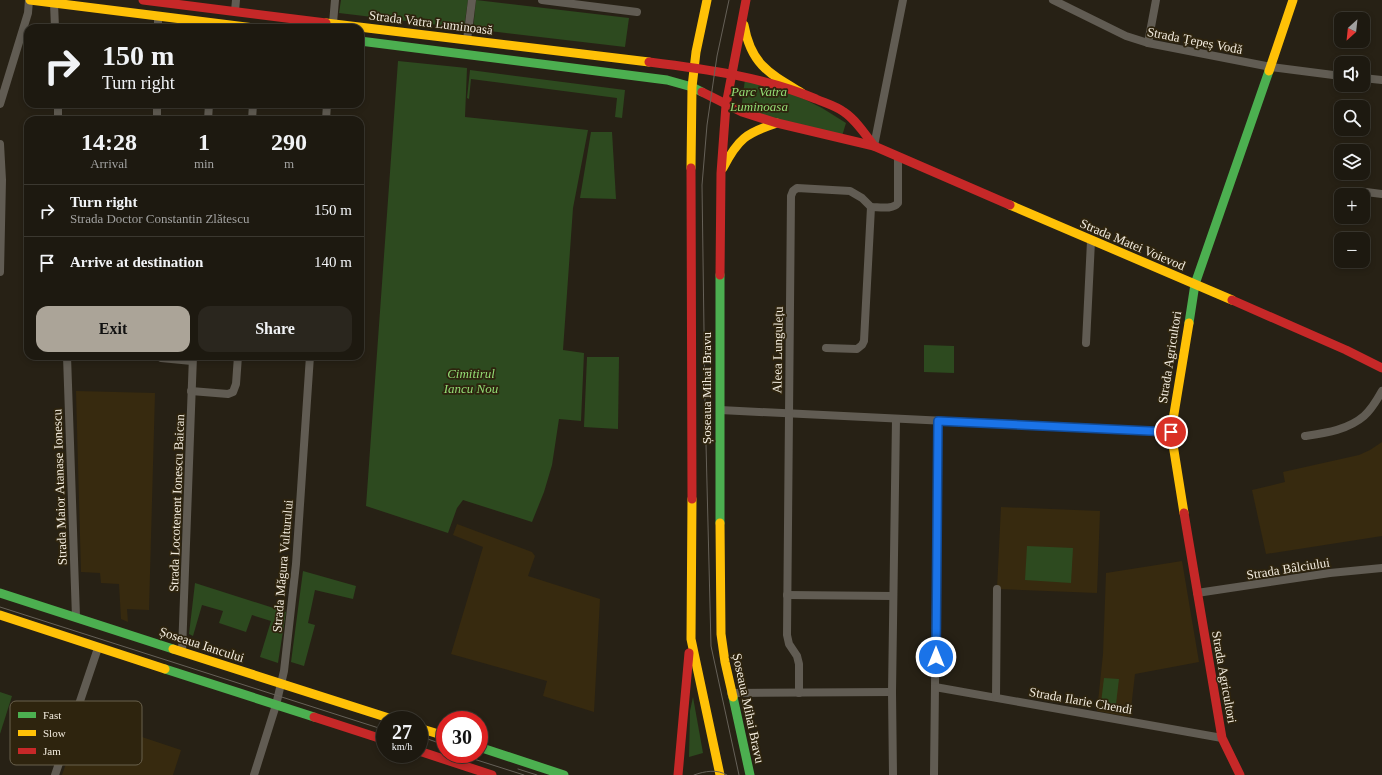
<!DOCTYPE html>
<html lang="en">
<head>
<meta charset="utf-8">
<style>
	body { margin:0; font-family:Georgia,serif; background:#2a261e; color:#f1f3f6; height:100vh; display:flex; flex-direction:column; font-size:15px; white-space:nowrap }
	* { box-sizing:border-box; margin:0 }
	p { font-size:13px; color:#a0a09f }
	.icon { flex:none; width:22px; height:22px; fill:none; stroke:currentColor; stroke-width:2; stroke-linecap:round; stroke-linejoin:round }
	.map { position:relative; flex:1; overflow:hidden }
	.sheet { position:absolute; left:24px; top:116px; width:340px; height:244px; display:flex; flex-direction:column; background:#1d1910; border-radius:12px; box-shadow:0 2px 6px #0003,0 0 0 1px #3b3830 }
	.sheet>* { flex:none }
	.hud { position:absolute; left:24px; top:24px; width:340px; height:84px; border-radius:12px; box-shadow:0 2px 6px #0003,0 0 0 1px #3b3830; background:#1d1910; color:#f1f3f6; overflow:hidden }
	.needle { width:26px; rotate:207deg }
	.controls { position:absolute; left:1334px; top:12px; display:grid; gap:8px }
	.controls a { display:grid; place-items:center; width:36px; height:36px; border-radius:8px; background:#1d1910; box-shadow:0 2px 6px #0003,0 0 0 1px #3b3830; font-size:20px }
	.speed { position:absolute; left:376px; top:711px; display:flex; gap:8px; font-size:20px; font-weight:700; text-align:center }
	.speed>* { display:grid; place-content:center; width:52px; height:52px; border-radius:50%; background:#1d1910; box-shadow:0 2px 6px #0003,0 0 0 1px #3b3830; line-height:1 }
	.speed small { font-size:10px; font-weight:400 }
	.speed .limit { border:6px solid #d22; background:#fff; color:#111 }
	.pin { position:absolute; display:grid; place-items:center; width:34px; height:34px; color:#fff; margin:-17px; border:2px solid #fff; border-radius:50%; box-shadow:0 1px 4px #0007 }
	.me { position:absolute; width:44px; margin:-22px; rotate:0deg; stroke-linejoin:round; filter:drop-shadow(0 0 3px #0008) }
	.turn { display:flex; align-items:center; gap:14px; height:84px; padding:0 12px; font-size:18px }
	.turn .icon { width:52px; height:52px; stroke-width:2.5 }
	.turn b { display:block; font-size:28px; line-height:34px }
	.eta { display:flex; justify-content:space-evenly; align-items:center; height:68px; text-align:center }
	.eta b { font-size:24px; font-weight:700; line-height:28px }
	.primary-button { display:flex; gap:8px; margin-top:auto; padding:8px 12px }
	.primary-button a { flex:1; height:46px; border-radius:12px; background:#aba498; color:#111; font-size:16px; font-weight:700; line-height:46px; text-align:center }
	.primary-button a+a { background:#2a261e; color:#f1f3f6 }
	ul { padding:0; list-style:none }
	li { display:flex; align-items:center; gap:12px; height:52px; padding:0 12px; border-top:1px solid #3b3830 }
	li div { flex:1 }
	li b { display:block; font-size:15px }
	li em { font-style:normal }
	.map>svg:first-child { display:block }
	.built { fill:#372a0f }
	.green { fill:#2d4a1f }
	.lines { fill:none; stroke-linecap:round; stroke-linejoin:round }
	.street { stroke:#615c53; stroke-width:8 }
	.fast { stroke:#4caf50; stroke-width:9 }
	.slow { stroke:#ffc107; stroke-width:9 }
	.jam { stroke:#c62828; stroke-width:9 }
	.tram { stroke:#666158; stroke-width:1 }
	.route-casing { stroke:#114b97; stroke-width:10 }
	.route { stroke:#1a73e8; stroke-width:7 }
	.labels { text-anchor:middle; stroke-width:3.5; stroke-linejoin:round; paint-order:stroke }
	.street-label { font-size:13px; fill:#f2ebde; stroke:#2e240e }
	.park-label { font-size:13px; font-style:italic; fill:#93dd75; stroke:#2e240e }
	.key { fill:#2e240e; stroke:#69604c; stroke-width:1 }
	.key-label { font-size:11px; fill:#f2ebde }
</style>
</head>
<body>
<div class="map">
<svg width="1382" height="775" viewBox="0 0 1382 775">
	<rect width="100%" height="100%" fill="#272115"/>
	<g class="built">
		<polygon points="76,391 155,393 149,610 127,609 128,622 121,619 119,584 101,583 100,573 81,572"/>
		<polygon points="1382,442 1382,536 1266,554 1252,490 1285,482 1283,472 1359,455 1370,450"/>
		<polygon points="1001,507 1100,511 1097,593 997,589"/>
		<polygon points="457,524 532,552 535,556 528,576 600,599 594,712 543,696 547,681 451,654 483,547 453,535"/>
		<polygon points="1182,561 1199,662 1135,674 1130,717 1097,711 1103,654 1106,573"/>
		<polygon points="82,717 181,750 173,775 62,775"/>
	</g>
	<g class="green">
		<polygon points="341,0 468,0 464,28 339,13"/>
		<polygon points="476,0 629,18 625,47 473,29"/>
		<polygon points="398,61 467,68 465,117 588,130 573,208 563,350 584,353 581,421 559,419 552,465 544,492 532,522 463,500 457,508 448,533 366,506"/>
		<polygon points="470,70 625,90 622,118 615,117 617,98 471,79 469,99 467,98"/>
		<polygon points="745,79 798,96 822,108 846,123 842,136 741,110"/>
		<polygon points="591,132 612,132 616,199 580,198"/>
		<polygon points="924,345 954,346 954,373 924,372"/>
		<polygon points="587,357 619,357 618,429 584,427"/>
		<polygon points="1027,546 1073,548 1071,583 1025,580"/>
		<polygon points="303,571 356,586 353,599 315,590 308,623 315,625 304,666 291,662"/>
		<polygon points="195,583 286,612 278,663 260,657 271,621 252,615 246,632 219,623 223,611 202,605 193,636 189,634"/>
		<polygon points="1104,678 1119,679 1116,704 1101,703"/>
		<polygon points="0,692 12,696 0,734"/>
		<polygon points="693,697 703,753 689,757 690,711"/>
	</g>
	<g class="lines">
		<g class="street">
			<polyline points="542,0 637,12"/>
			<polyline points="1053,0 1126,36 1148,43 1271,67 1341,76"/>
			<polyline points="54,3 55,28"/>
			<polyline points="235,11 236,0"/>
			<polyline points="333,23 335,0"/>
			<polyline points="158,28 158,16"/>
			<polyline points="467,40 472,0"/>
			<polyline points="1148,43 1156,0"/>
			<polyline points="1363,78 1382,80"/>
			<polyline points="0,104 28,13 29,0"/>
			<polyline points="58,104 58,120"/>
			<polyline points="157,120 157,104"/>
			<polyline points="208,120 209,104"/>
			<polyline points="252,120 253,104"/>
			<polyline points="326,120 327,104"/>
			<polyline points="0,144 2,180 0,272"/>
			<polyline points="874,146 903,0"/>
			<polyline points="1366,192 1382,194"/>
			<polyline points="1086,343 1091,241"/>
			<polyline points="826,348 857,349 862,345 864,341 871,207"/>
			<polyline points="67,356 76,617"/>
			<polyline points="158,356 161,358 192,361"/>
			<polyline points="191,391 228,394 233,392 236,384 238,356"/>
			<polyline points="720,410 1171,432"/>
			<path d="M 1305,436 C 1325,433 1348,430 1364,416 C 1372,409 1377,400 1382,391"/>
			<polyline points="1197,593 1330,573 1382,568"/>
			<polyline points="787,595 893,596"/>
			<polyline points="182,651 193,356"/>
			<polyline points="935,687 1222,738"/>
			<polyline points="731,693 892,692"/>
			<path d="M 799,693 L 799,664 L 797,656 L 789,644 L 787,635 L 791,196 L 793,191 L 797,188 L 850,191 L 862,198 L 871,207 C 879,207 893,210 898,203 L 898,157"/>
			<polyline points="996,697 997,589"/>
			<polyline points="55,775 98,648"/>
			<polyline points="254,775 276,705 284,671 296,564 310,356"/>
			<polyline points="893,775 892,692 896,419"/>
			<polyline points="934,775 938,421"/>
		</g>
		<g class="fast">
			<polyline points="360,41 667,80 692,87 702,92"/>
			<polyline points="720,275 720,523"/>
			<polyline points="1189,323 1195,284 1269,71"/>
			<polyline points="0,593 173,649"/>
			<polyline points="165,669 314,717"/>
			<polyline points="733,697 750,775"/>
			<polyline points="479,747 564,775"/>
		</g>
		<g class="slow">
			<polyline points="30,0 254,28"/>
			<polyline points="326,23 649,62"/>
			<path d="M 744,25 C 751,65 770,74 802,93"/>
			<polyline points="1269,71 1293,0"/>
			<polyline points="691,168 692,87 696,52 707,0"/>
			<path d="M 723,168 C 738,139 746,133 777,123"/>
			<polyline points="1010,205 1232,300"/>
			<polyline points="692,499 691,639 720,775"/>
			<polyline points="1184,513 1171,432 1189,323"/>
			<polyline points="720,523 721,634 725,662 733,697"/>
			<polyline points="0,615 165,669"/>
			<polyline points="173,649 395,720"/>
			<polyline points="419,728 445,736"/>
		</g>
		<g class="jam">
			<polyline points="143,0 326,23"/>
			<path d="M 649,62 C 706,69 763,77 816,99 C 825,103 836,106 844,112 C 856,120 865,134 874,146"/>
			<polyline points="702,92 742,112 777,123 874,146 1010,205"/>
			<polyline points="691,168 692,499"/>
			<polyline points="720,275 721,173 726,105 746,0"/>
			<polyline points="1232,300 1346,350 1382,368"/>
			<polyline points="1184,513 1222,738 1240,775"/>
			<polyline points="314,717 385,740"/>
			<polyline points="419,751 492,775"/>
			<polyline points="678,775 689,653"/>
		</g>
		<g class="tram">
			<polyline points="729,0 717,56 707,125 702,185 705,403 711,646 739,775"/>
			<polyline points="0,607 385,730"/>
			<polyline points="419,736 445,745"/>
			<polyline points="458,754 524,775"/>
			<polyline points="518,769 537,775"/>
			<path d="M 694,775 C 705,771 717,769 727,775"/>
		</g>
	</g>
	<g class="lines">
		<defs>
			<polyline id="route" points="936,657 938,421 1171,432"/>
		</defs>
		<use href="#route" class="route-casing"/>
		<use href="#route" class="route"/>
	</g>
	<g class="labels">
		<g class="street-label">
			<text transform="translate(431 22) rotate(7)" y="5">Strada Vatra Luminoasă</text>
			<text transform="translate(1195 40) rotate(11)" y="5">Strada Țepeș Vodă</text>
			<text transform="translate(1133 244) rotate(23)" y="5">Strada Matei Voievod</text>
			<text transform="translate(777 350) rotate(-89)" y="5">Aleea Lungulețu</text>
			<text transform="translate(1169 357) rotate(-81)" y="5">Strada Agricultori</text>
			<text transform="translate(706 388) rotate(-90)" y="5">Șoseaua Mihai Bravu</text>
			<text transform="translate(59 487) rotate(-92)" y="5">Strada Maior Atanase Ionescu</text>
			<text transform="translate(176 503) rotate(-88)" y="5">Strada Locotenent Ionescu Baican</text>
			<text transform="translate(282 566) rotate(-85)" y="5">Strada Măgura Vulturului</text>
			<text transform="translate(1288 568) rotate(-9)" y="5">Strada Bâlciului</text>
			<text transform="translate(202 644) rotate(18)" y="5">Șoseaua Iancului</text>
			<text transform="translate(1225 677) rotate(80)" y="5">Strada Agricultori</text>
			<text transform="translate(1081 700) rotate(10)" y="5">Strada Ilarie Chendi</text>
			<text transform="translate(749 708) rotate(78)" y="5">Șoseaua Mihai Bravu</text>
		</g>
		<g class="park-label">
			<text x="759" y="96">Parc Vatra<tspan x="759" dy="15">Luminoasa</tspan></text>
			<text x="471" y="378">Cimitirul<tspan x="471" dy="15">Iancu Nou</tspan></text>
		</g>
	</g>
	<rect x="10" y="701" width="132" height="64" rx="6" class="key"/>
	<rect x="18" y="712" width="18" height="6" fill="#4caf50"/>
	<rect x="18" y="730" width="18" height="6" fill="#ffc107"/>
	<rect x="18" y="748" width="18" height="6" fill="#c62828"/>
	<g class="key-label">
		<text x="43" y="719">Fast</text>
		<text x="43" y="737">Slow</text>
		<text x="43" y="755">Jam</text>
	</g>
</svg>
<div class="controls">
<a><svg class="needle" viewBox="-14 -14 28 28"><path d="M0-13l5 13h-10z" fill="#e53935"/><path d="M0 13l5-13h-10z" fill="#a0a09f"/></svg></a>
<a><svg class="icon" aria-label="sound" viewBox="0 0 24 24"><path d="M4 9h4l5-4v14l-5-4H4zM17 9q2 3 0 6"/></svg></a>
<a><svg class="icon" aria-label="search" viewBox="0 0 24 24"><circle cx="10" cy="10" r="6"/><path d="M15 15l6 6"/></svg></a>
<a><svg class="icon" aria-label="layers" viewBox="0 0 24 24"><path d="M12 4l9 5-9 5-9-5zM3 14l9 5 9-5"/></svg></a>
<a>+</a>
<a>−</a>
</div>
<div class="speed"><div>27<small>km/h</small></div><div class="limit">30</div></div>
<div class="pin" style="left:1171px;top:432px;background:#d93025"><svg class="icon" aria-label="arrive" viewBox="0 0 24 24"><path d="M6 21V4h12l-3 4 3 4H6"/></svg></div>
<svg class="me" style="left:936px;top:657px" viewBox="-20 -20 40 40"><circle r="17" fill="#1a73e8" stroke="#fff" stroke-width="3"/><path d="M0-11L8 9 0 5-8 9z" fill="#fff"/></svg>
<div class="hud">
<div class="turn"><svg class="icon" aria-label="right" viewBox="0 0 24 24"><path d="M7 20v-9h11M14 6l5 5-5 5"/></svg><div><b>150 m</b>Turn right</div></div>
</div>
<section class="sheet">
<div class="eta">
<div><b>14:28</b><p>Arrival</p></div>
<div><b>1</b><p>min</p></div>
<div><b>290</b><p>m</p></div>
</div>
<ul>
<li><svg class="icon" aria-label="right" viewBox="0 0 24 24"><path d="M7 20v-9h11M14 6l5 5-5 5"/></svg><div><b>Turn right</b><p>Strada Doctor Constantin Zlătescu</p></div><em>150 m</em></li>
<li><svg class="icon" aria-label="arrive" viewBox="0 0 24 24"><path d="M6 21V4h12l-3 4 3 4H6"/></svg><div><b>Arrive at destination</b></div><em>140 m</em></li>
</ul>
<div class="primary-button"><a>Exit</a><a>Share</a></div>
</section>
</div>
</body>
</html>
